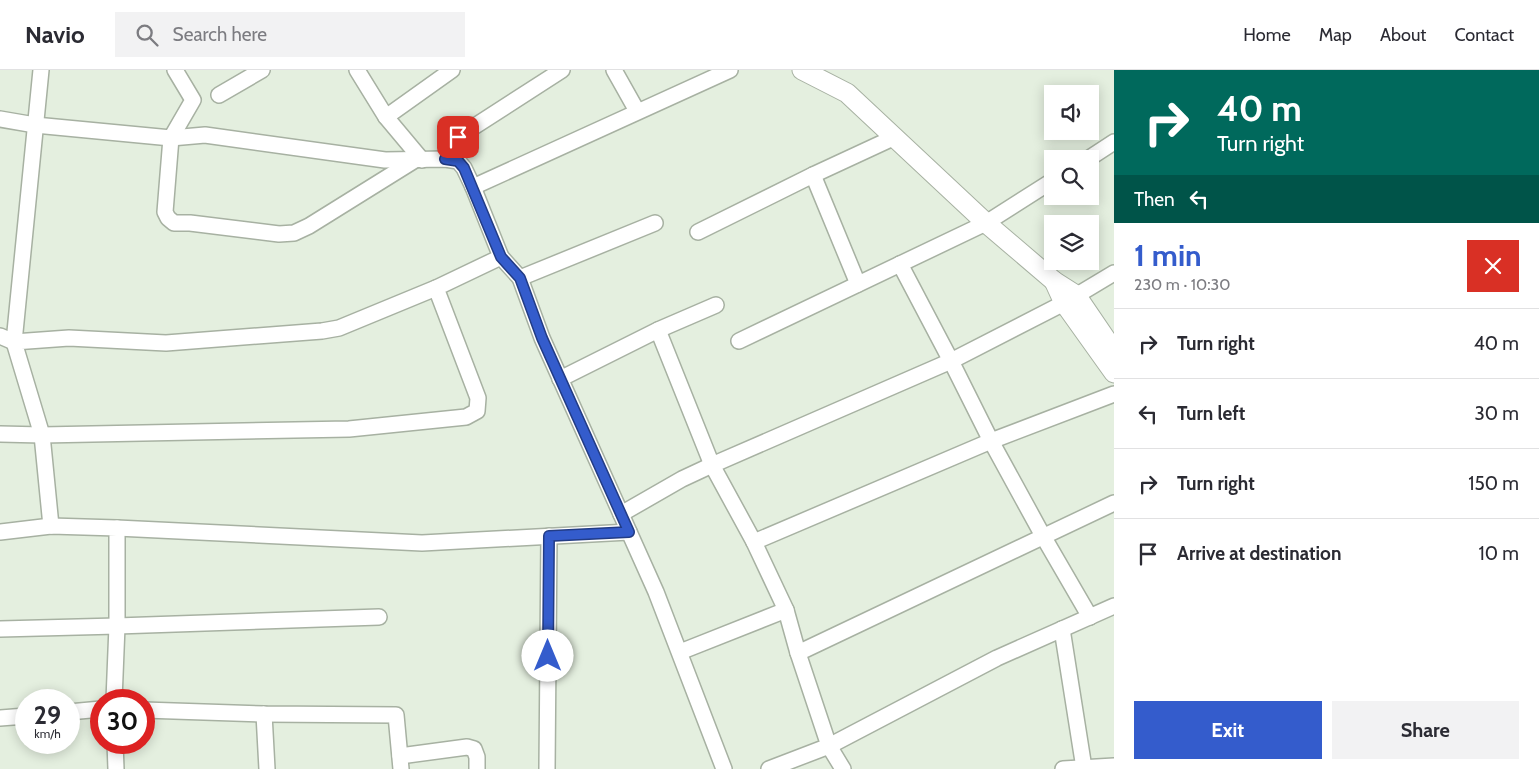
<!DOCTYPE html>
<html lang="en">
<head>
<meta charset="utf-8">
<style>
	body { margin:0; font-family:Cabin,sans-serif; background:#f2f2f3; color:#2b2b33; height:100vh; display:flex; flex-direction:column; font-size:19px; white-space:nowrap }
	* { box-sizing:border-box; margin:0 }
	p { font-size:16px; color:#7c7c81 }
	.icon { flex:none; width:28px; height:28px; fill:none; stroke:currentColor; stroke-width:2; stroke-linecap:round; stroke-linejoin:round }
	.map { position:relative; flex:1; overflow:hidden }
	.drawer { display:flex; flex-direction:column; background:#fff; width:425px }
	.drawer>* { flex:none }
	.top-card { background:#00695c; color:#fff; overflow:hidden }
	.buttons { position:absolute; left:1044px; top:15px; display:grid; gap:10px }
	.buttons a { display:grid; place-items:center; width:55px; height:55px; border-radius:0px; background:#fff; box-shadow:0 2px 12px #0003; font-size:25px }
	.speed { position:absolute; left:15px; top:619px; display:flex; gap:10px; font-size:25px; font-weight:700; text-align:center }
	.speed>* { display:grid; place-content:center; width:65px; height:65px; border-radius:50%; background:#fff; box-shadow:0 2px 12px #0003; line-height:1 }
	.speed small { font-size:12px; font-weight:400 }
	.speed .limit { border:8px solid #d22; background:#fff; color:#111 }
	.pin { position:absolute; display:grid; place-items:center; width:42px; height:42px; color:#fff; margin:-21px; border-radius:10px; box-shadow:0 2px 8px #0006 }
	.me { position:absolute; width:55px; margin:-28px; rotate:0deg; stroke-linejoin:round; filter:drop-shadow(0 0 4px #0008) }
	.turn { display:flex; align-items:center; gap:18px; height:105px; padding:0 20px; font-size:22px }
	.turn .icon { width:65px; height:65px; stroke-width:2.5 }
	.turn b { display:block; font-size:35px; line-height:42px }
	.then { display:flex; align-items:center; height:48px; padding:0 20px; background:#0003; gap:10px; font-size:19px }
	.round { display:grid; place-items:center; flex:none; width:52px; height:52px; border-radius:0px; background:#f2f2f3 }
	.summary { display:flex; align-items:center; justify-content:space-between; height:85px; padding:0 20px }
	h1 { font-size:30px; font-weight:700; line-height:38px; color:#345ccc }
	.button { display:flex; gap:10px; margin-top:auto; padding:10px 20px }
	.button a { flex:1; height:58px; border-radius:0px; background:#345ccc; color:#fff; font-size:20px; font-weight:700; line-height:58px; text-align:center }
	.button a+a { background:#f2f2f3; color:#2b2b33 }
	ul { padding:0; list-style:none }
	li { display:flex; align-items:center; gap:15px; height:70px; padding:0 20px; border-top:1px solid #e1e1e2 }
	li div { flex:1 }
	li b { display:block; font-size:19px }
	li em { font-style:normal }
	header { display:flex; align-items:center; gap:30px; box-sizing:border-box; height:70px; padding:0 25px; background:#fff; border-bottom:1px solid #e1e1e2 }
	header strong { font-size:24px }
	nav { display:flex; gap:28px; margin-inline-start:auto; font-size:18px }
	.search { width:350px; height:45px; background:#f2f2f3; display:flex; align-items:center; gap:12px; box-sizing:border-box; padding:0 18px; border-radius:0px; color:#7c7c81; font-size:19px }
	main { display:flex; flex:1; min-height:0 }
	.map>svg:first-child { display:block }
	.lines { fill:none; stroke-linecap:round; stroke-linejoin:round }
	.minor-casing { stroke:#a7b1a2; stroke-width:18 }
	.tertiary-casing { stroke:#a7b1a2; stroke-width:21 }
	.minor { stroke:#fff; stroke-width:15 }
	.tertiary { stroke:#fff; stroke-width:19 }
	.route-casing { stroke:#223c85; stroke-width:12 }
	.route { stroke:#345ccc; stroke-width:9 }
</style>
</head>
<body>
<header>
<strong>Navio</strong>
<div class="search"><svg class="icon" aria-label="search" viewBox="0 0 24 24"><circle cx="10" cy="10" r="6"/><path d="M15 15l6 6"/></svg>Search here</div>
<nav><a>Home</a><a>Map</a><a>About</a><a>Contact</a></nav>
</header>
<main>
<div class="map">
<svg width="1114" height="699" viewBox="0 0 1114 699">
	<rect width="100%" height="100%" fill="#e4efdf"/>
	<g class="lines">
		<defs>
			<g id="minor">
				<polyline points="175,0 193,30 171,68 165,142 168,148 174,153 190,153 279,164 294,163 309,156 415,90"/>
				<polyline points="357,0 386,47 422,90"/>
				<polyline points="614,0 637,41"/>
				<polyline points="219,25 262,0"/>
				<polyline points="386,47 452,0"/>
				<polyline points="0,49 35,55 171,68 205,65 385,90 445,89 458,91 464,98 473,117 730,0"/>
				<polyline points="445,89 458,67 562,0"/>
				<polyline points="1088,89 1114,72"/>
				<polyline points="813,105 858,214"/>
				<polyline points="698,162 813,105 895,67"/>
				<polyline points="501,187 520,208 542,268 656,522 724,699"/>
				<polyline points="900,194 951,291 991,371 1043,466 1090,547"/>
				<polyline points="520,208 655,153"/>
				<polyline points="658,260 712,395 754,472"/>
				<polyline points="0,266 14,272 41,0"/>
				<polyline points="739,271 986,153 1052,111"/>
				<polyline points="560,309 658,260 716,235"/>
				<polyline points="0,364 42,365 349,359 466,347 477,341 478,328 436,218 501,187 473,117"/>
				<polyline points="621,444 682,409 712,395 951,291 1064,233 1114,203"/>
				<polyline points="51,456 42,365 14,272 69,268 166,273 322,261 339,258 436,218"/>
				<polyline points="117,458 422,473 629,462"/>
				<polyline points="0,462 51,456 117,458 117,556 379,547"/>
				<polyline points="0,559 117,556 114,630"/>
				<polyline points="1062,559 1084,698"/>
				<polyline points="680,582 786,540"/>
				<polyline points="798,583 786,540 754,472 991,371 1114,324"/>
				<polyline points="144,640 264,644 396,645 401,699"/>
				<polyline points="69,642 101,639"/>
				<polyline points="264,644 267,699"/>
				<polyline points="0,648 26,646"/>
				<polyline points="115,672 116,699"/>
				<polyline points="400,686 467,677 474,679 477,687 477,699"/>
				<polyline points="547,699 549,466"/>
				<polyline points="769,699 829,676 798,583 1114,433"/>
				<polyline points="843,699 829,676 997,588 1114,536"/>
				<polyline points="1063,699 1114,696"/>
			</g>
			<g id="tertiary">
				<polyline points="802,0 847,23 986,153 1054,211 1076,225 1114,281"/>
				<polyline points="1054,211 1064,233 1114,303"/>
			</g>
		</defs>
		<use href="#minor" class="minor-casing"/>
		<use href="#tertiary" class="tertiary-casing"/>
		<use href="#minor" class="minor"/>
		<use href="#tertiary" class="tertiary"/>
	</g>
	<g class="lines">
		<defs>
			<polyline id="route" points="458,67 445,89 458,91 464,98 501,187 520,208 542,268 629,462 549,466 548,586"/>
		</defs>
		<use href="#route" class="route-casing"/>
		<use href="#route" class="route"/>
	</g>
</svg>
<div class="buttons">
<a><svg class="icon" aria-label="sound" viewBox="0 0 24 24"><path d="M4 9h4l5-4v14l-5-4H4zM17 9q2 3 0 6"/></svg></a>
<a><svg class="icon" aria-label="search" viewBox="0 0 24 24"><circle cx="10" cy="10" r="6"/><path d="M15 15l6 6"/></svg></a>
<a><svg class="icon" aria-label="layers" viewBox="0 0 24 24"><path d="M12 4l9 5-9 5-9-5zM3 14l9 5 9-5"/></svg></a>
</div>
<div class="speed"><div>29<small>km/h</small></div><div class="limit">30</div></div>
<div class="pin" style="left:458px;top:67px;background:#d93025"><svg class="icon" aria-label="arrive" viewBox="0 0 24 24"><path d="M6 21V4h12l-3 4 3 4H6"/></svg></div>
<svg class="me" style="left:548px;top:586px" viewBox="-20 -20 40 40"><circle r="19" fill="#fff"/><path d="M0-13L10 11 0 6-10 11z" fill="#345ccc"/></svg>
</div>
<section class="drawer">
<div class="top-card">
<div class="turn"><svg class="icon" aria-label="right" viewBox="0 0 24 24"><path d="M7 20v-9h11M14 6l5 5-5 5"/></svg><div><b>40 m</b>Turn right</div></div>
<div class="then">Then<svg class="icon" aria-label="left" viewBox="0 0 24 24"><path d="M17 20v-9H6M10 6l-5 5 5 5"/></svg></div>
</div>
<div class="summary"><div><h1>1 min</h1><p>230 m · 10:30</p></div><a class="round" style="background:#d93025;color:#fff"><svg class="icon" aria-label="close" viewBox="0 0 24 24"><path d="M6 6l12 12M18 6L6 18"/></svg></a></div>
<ul>
<li><svg class="icon" aria-label="right" viewBox="0 0 24 24"><path d="M7 20v-9h11M14 6l5 5-5 5"/></svg><div><b>Turn right</b></div><em>40 m</em></li>
<li><svg class="icon" aria-label="left" viewBox="0 0 24 24"><path d="M17 20v-9H6M10 6l-5 5 5 5"/></svg><div><b>Turn left</b></div><em>30 m</em></li>
<li><svg class="icon" aria-label="right" viewBox="0 0 24 24"><path d="M7 20v-9h11M14 6l5 5-5 5"/></svg><div><b>Turn right</b></div><em>150 m</em></li>
<li><svg class="icon" aria-label="arrive" viewBox="0 0 24 24"><path d="M6 21V4h12l-3 4 3 4H6"/></svg><div><b>Arrive at destination</b></div><em>10 m</em></li>
</ul>
<div class="button"><a>Exit</a><a>Share</a></div>
</section>
</main>
</body>
</html>
